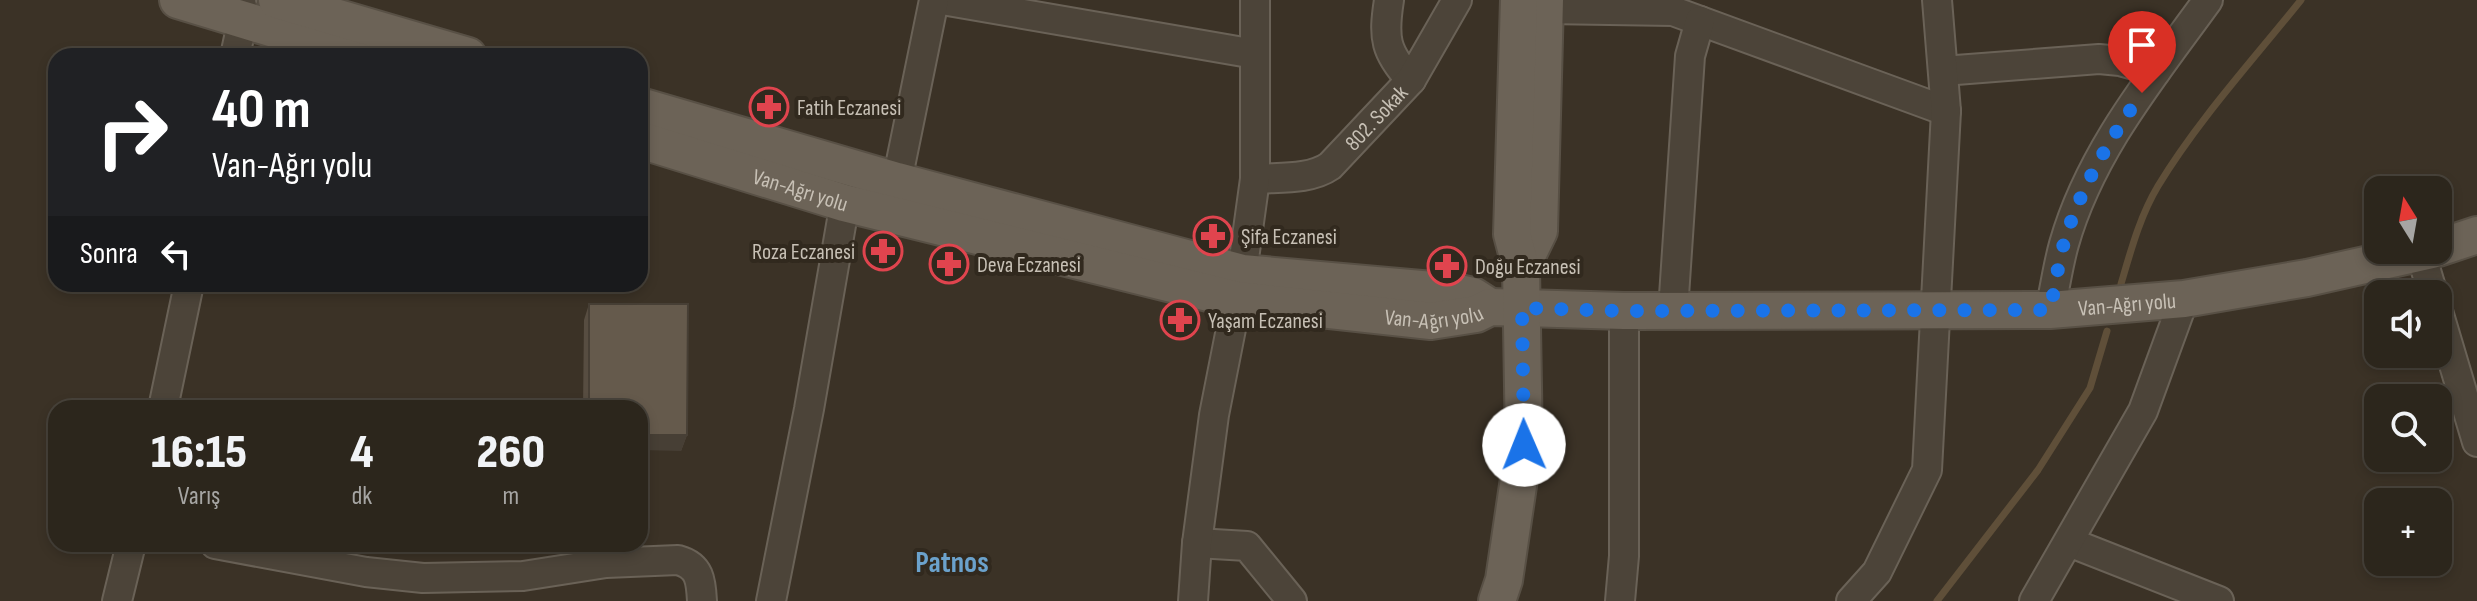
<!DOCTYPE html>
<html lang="tr">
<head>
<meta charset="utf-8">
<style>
	body { margin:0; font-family:"Sofia Sans Condensed",sans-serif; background:#383229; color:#f1f3f6; height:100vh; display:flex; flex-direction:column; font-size:30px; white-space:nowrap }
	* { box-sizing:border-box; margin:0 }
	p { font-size:26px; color:#a6a5a3 }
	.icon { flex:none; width:44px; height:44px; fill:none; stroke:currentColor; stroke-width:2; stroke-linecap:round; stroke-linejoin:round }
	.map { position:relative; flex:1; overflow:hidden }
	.details { position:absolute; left:48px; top:400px; width:600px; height:152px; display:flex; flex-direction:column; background:#2c261c; border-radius:24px; box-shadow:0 4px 12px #0003,0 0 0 2px #48433b }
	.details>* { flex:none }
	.guide { position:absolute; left:48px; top:48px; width:600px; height:244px; border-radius:24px; box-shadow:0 4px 12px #0003,0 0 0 2px #48433b; background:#202124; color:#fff; overflow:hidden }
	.needle { width:52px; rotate:349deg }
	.controls { position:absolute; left:2364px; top:176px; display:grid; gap:16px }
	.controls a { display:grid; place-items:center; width:88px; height:88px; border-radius:16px; background:#2c261c; box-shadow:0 4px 12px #0003,0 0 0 2px #48433b; font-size:40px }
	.pin { position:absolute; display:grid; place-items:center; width:68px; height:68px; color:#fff; margin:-82px -34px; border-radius:50% 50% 50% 0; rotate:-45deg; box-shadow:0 0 8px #0007 }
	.pin .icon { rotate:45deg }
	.me { position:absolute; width:88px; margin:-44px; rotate:359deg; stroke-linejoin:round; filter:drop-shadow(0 0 6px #0008) }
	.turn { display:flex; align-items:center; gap:28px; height:168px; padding:0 32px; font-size:36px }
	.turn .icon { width:104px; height:104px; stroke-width:2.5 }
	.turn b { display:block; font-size:56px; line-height:68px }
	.then { display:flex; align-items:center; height:76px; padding:0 32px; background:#0003; gap:16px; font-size:30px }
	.eta { display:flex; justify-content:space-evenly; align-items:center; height:136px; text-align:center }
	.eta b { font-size:48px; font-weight:800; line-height:56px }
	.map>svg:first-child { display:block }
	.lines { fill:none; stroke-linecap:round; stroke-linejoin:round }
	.stream { stroke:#5f4f39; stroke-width:7 }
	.minor-casing { stroke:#6a6257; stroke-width:32 }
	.major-casing { stroke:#585045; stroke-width:40 }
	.minor { stroke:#4c4439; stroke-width:28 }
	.major { stroke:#6c6357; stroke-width:36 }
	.wall { fill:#574d41 }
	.shaded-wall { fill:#473f35 }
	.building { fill:#655a4c; stroke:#473f35; stroke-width:2 }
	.route { stroke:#1a73e8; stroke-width:14; stroke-dasharray:0 25.2 }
	.labels { text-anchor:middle; stroke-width:8; stroke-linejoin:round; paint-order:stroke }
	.poi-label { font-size:22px; fill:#c7c0b5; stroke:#31291e; text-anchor:start }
	.street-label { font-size:22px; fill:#c7c0b5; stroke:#31291e }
	.district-label { font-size:30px; font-weight:bold; fill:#6ba2cc; stroke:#31291e }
</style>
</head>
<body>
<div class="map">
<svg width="2477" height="601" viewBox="0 0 2477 601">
	<rect width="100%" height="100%" fill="#3b3226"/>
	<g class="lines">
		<g class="stream">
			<path d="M 2121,284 C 2131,250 2140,216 2158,186 C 2198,120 2253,60 2301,0"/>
			<polyline points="1937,601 2038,470 2090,388 2107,331"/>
		</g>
		<defs>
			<g id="minor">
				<polyline points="942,0 1255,54"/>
				<path d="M 1389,0 C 1383,38 1385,52 1411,80"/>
				<polyline points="1525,4 1545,9 1673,11 1946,111"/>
				<polyline points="235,56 243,19 241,0"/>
				<polyline points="1943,71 2099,59 2120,61 2156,71"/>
				<path id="s1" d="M 1255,179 C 1279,177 1310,180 1330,166 L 1411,80 L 1457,0"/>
				<polyline points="897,181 934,0"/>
				<polyline points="2421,254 2433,294"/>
				<path d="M 2050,310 C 2055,288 2058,265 2064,244 C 2090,152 2153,76 2208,0"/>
				<polyline points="1673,311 1690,56 1700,21"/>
				<polyline points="2438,311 2477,442"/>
				<polyline points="163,408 189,284"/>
				<polyline points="2069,542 2219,601"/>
				<polyline points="1197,543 1247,546 1292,601"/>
				<path d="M 215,544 L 366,572 L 423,578 L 523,576 L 606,563 L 678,560 C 700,566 701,581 702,601"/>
				<polyline points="117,601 131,544"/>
				<polyline points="771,601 809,409 848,185"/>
				<polyline points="1193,601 1197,543 1214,415 1242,273 1255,179 1255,0"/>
				<polyline points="1620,601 1624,556 1624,311"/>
				<polyline points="1851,601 1877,572 1927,470 1946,111 1937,0"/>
				<polyline points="2034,601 2143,411 2184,299"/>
			</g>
			<g id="major">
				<polyline points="178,0 363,56"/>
				<polyline points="277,0 468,56"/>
				<polyline points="640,106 897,181 1242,273 1455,292 1473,296 1490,307"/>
				<path id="s2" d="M 640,140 L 844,203 L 1237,300 L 1431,321 L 1476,314 L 1490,307 L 1624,311 L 2050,310 L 2184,299 L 2307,278 L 2432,250"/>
				<polyline points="2438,248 2477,235"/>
				<polyline points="1521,268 1539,231 1545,0"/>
				<polyline points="1497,601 1504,580 1524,445 1521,268 1512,234 1519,0"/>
			</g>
		</defs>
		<use href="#minor" class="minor-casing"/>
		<use href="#major" class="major-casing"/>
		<use href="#minor" class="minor"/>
		<use href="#major" class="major"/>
	</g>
	<polygon class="wall" points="589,304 687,435 681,451 640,408 583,408 584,320"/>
	<polygon class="shaded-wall" points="640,435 687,435 681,451 640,450"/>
	<polygon class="building" points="589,304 688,304 687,435 640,435 640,408 589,408"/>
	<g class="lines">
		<path class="route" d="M 1524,445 L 1522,308 L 1624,311 L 2050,310 C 2055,288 2058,264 2064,243 C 2080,188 2110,139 2142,93"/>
	</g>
	<defs>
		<symbol id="pharmacy-ring" viewBox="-11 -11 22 22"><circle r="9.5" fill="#31291e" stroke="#e0444e" stroke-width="1.5"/><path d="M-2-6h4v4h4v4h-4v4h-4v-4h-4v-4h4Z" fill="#e0444e"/></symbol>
	</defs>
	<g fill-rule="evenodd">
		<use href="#pharmacy-ring" x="747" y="85" width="44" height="44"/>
		<use href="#pharmacy-ring" x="1191" y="214" width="44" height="44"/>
		<use href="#pharmacy-ring" x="861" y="229" width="44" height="44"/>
		<use href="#pharmacy-ring" x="927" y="242" width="44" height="44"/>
		<use href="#pharmacy-ring" x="1425" y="244" width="44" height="44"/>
		<use href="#pharmacy-ring" x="1158" y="298" width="44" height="44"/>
	</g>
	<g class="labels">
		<g class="poi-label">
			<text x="797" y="115">Fatih Eczanesi</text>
			<text x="1241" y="244">Şifa Eczanesi</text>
			<text x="855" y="259" text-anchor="end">Roza Eczanesi</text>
			<text x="977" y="272">Deva Eczanesi</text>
			<text x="1475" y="274">Doğu Eczanesi</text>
			<text x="1208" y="328">Yaşam Eczanesi</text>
		</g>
		<g class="street-label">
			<text dy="8" stroke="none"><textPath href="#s1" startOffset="144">802. Sokak</textPath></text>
			<text dy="8" stroke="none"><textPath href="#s2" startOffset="168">Van-Ağrı yolu</textPath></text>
			<text dy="8" stroke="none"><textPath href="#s2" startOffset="1512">Van-Ağrı yolu</textPath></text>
			<text dy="8" stroke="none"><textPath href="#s2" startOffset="816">Van-Ağrı yolu</textPath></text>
		</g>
		<g class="district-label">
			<text x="952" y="572">Patnos</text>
		</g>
	</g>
</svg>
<div class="controls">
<a><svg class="needle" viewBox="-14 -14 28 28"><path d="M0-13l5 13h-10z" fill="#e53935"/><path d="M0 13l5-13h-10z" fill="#a6a5a3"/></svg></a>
<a><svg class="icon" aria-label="sound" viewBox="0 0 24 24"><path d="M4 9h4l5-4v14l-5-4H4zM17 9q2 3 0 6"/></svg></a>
<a><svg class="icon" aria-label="search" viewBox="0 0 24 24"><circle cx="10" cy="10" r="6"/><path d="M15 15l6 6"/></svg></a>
<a>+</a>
</div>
<div class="pin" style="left:2142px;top:93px;background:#d93025"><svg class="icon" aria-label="arrive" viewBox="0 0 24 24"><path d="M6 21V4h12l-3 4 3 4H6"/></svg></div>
<svg class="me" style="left:1524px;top:445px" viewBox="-20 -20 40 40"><circle r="19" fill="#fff"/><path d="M0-13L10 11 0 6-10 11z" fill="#1a73e8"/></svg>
<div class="guide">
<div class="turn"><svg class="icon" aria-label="right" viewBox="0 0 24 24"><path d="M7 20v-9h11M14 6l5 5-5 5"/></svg><div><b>40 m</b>Van-Ağrı yolu</div></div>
<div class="then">Sonra<svg class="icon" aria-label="left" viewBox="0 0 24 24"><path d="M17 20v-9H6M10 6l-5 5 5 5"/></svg></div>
</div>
<section class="details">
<div class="eta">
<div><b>16:15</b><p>Varış</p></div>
<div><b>4</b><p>dk</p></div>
<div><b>260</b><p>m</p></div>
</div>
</section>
</div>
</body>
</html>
